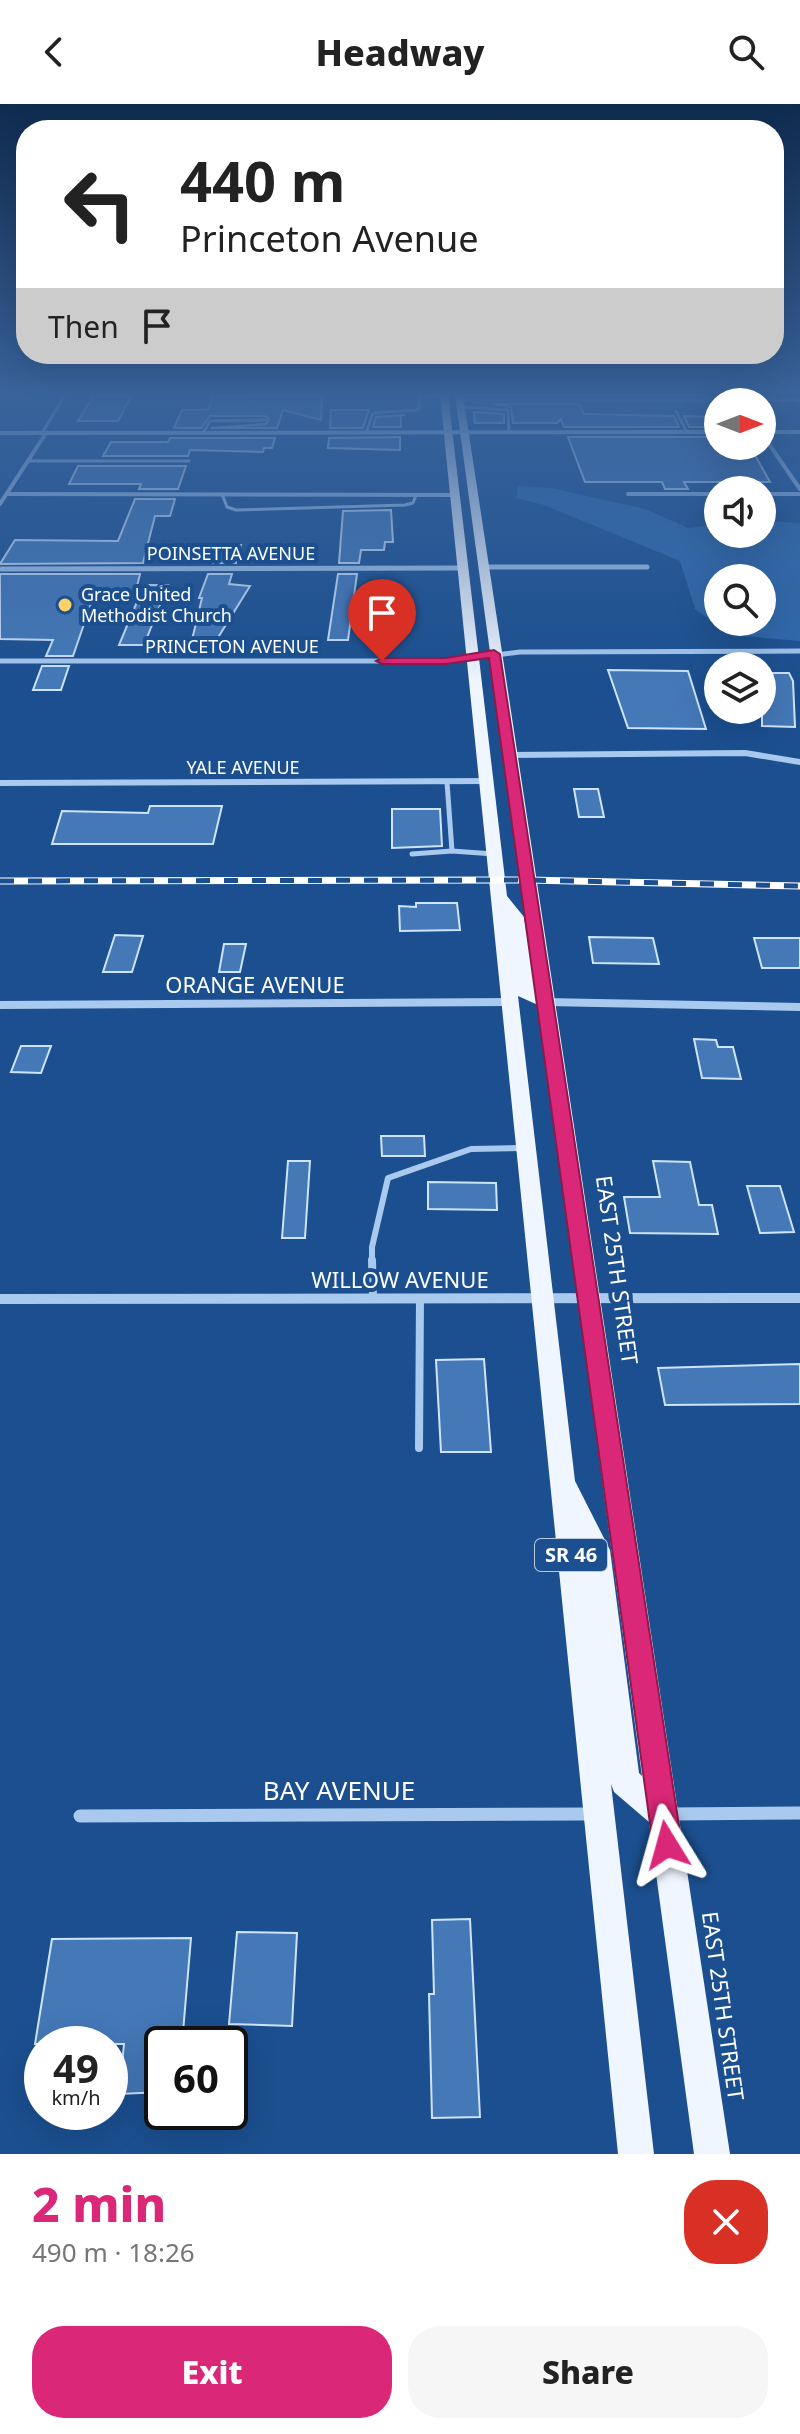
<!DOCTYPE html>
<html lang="en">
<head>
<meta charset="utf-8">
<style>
	body { margin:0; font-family:"Noto Sans",sans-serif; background:#f6f6f6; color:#222; height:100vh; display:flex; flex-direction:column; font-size:30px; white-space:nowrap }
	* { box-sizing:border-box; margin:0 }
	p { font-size:26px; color:#767676 }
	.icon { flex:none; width:44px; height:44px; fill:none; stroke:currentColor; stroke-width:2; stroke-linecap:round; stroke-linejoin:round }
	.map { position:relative; height:2050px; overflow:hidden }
	.sheet { display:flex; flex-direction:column; background:#fff; flex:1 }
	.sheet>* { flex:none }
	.top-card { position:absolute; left:16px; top:16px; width:768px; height:244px; border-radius:32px; box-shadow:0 8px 32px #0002; background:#fff; color:#222; overflow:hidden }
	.needle { width:52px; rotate:90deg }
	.tools { position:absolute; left:704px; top:284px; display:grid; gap:16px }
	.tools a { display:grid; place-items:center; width:72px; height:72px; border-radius:50%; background:#fff; box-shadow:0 8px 32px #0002; font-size:40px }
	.speed { position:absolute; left:24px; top:1922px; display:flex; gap:16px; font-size:40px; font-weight:700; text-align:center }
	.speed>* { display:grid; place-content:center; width:104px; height:104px; border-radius:50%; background:#fff; box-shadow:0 8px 32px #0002; line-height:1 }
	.speed small { font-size:20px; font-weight:400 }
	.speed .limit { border:4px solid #111; border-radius:12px; background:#fff; color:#111 }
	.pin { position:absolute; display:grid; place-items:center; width:68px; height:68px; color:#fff; margin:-82px -34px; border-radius:50% 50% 50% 0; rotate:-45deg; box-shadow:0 0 8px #0007 }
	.pin .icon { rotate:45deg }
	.me { position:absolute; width:88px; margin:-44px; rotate:352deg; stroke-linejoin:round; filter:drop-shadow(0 0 6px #0008) }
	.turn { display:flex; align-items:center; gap:28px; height:168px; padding:0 32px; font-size:36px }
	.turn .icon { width:104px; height:104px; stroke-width:2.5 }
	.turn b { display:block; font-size:56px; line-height:68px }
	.then { display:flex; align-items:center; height:76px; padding:0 32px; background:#0003; gap:16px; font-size:30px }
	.round { display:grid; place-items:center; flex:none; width:84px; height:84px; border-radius:32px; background:#f6f6f6 }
	.overview { display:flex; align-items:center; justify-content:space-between; height:136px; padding:0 32px }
	h1 { font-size:48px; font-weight:800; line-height:60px; color:#db2777 }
	.cta { display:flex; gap:16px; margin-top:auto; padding:16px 32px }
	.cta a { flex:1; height:92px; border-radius:32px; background:#db2777; color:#fff; font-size:32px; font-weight:800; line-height:92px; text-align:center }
	.cta a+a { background:#f6f6f6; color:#222 }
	header { display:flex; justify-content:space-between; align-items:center; height:104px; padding:0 32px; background:#fff; font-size:36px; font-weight:800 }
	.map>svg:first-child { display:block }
	.green { fill:#2e69ad; fill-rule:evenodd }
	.building { fill:#4478b7; stroke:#cfe3fa; stroke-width:2 }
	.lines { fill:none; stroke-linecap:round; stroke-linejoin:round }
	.service-far3 { stroke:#a9c9ee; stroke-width:3 }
	.service-far2 { stroke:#a9c9ee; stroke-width:5 }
	.service-far1 { stroke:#a9c9ee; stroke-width:6 }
	.service { stroke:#a9c9ee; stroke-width:8 }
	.minor-far5 { stroke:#a9c9ee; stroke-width:4 }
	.minor-far4 { stroke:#a9c9ee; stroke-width:5 }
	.minor-far3 { stroke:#a9c9ee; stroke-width:6 }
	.minor-far2 { stroke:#a9c9ee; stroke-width:8 }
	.minor-far1 { stroke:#a9c9ee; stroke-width:10 }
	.minor { stroke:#a9c9ee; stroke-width:13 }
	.secondary { fill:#d6e6fa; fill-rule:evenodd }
	.primary { fill:#f0f6ff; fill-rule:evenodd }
	.rail-casing { stroke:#fff; stroke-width:7 }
	.rail { stroke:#1b4f8f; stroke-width:5; stroke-dasharray:14; stroke-linecap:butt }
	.route { fill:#db2777; stroke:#8e194d; stroke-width:2 }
	.poi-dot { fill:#ffd166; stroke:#1b4f8f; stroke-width:3 }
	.labels { text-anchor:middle; stroke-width:8; stroke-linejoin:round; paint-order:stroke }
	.far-street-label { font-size:18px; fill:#fff; stroke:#1b4f8f }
	.far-poi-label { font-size:18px; fill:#fff; stroke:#1b4f8f; text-anchor:start }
	.shield { fill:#1b4f8f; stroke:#bbcadd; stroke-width:2 }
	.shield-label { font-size:20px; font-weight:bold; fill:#fff }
	.street-label { font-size:22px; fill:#fff; stroke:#1b4f8f }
	.near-street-label { font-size:26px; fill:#fff; stroke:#1b4f8f }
</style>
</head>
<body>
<header><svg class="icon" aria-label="back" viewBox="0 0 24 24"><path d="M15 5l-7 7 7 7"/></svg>Headway<svg class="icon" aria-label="search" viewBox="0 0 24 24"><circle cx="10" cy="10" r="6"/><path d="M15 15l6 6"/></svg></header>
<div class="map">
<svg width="800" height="2050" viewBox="0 0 800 2050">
	<rect width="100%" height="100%" fill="#1b4f8f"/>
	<path class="green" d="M 518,382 L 551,384 L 645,405 L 688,424 L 718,421 L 718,430 L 762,430 L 762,417 L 800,419 L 800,537 L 732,531 L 695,505 L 680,457 L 544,401 L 516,394 ZM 718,474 L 762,474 L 762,518 L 718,518 Z"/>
	<g class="building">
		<polygon points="94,291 132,291 118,317 78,317"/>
		<polygon points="322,291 321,316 283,306 277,324 211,324 266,320 269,315 265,312 210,312 201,324 174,324 182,306 208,306 213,292"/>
		<polygon points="492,300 579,300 584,310 674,312 679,323 564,323 561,315 557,319 513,319 511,303"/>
		<polygon points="331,306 369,306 363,324 330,324"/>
		<polygon points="474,308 504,310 504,319 475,319"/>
		<polygon points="405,311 401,312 401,323 373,323 376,313"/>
		<polygon points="684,312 718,313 718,323 689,323"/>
		<polygon points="400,333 400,346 328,344 329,334"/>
		<polygon points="568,333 718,333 718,342 750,342 770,378 684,378 688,385 665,385 662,378 585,378"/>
		<polygon points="170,334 275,334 272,344 264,344 263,348 190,346 188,352 103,352 111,338 168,338"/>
		<polygon points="78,362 186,362 178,385 139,385 141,380 69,380"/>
		<polygon points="135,395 175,395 170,412 155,412 143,459 0,460 15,436 118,437"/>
		<polygon points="391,406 393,438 385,438 384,446 361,446 359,459 339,459 343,407"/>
		<polygon points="220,441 241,441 236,459 213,459"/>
		<polygon points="0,470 140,470 134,494 93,494 73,552 46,552 53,536 0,535"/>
		<polygon points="208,470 232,470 229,480 250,482 214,540 191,540 202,494 199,494"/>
		<polygon points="338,470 357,470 348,536 328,536"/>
		<polygon points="144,481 168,481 144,541 119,541"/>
		<polygon points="42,562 69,562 61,586 33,586"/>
		<polygon points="608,566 688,567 706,625 628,624"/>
		<polygon points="762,569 789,569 793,577 795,623 762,622"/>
		<polygon points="574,685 598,685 604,713 579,713"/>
		<polygon points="150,702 222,702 213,740 52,740 62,707 148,709"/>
		<polygon points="392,705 440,705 442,742 392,744"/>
		<polygon points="416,799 457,799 460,826 400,827 399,802 416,803"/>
		<polygon points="115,831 143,832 132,868 103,868"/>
		<polygon points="589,833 653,834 659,860 593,859"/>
		<polygon points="754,834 800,834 800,864 762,864"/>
		<polygon points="224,840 246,840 240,868 219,868"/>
		<polygon points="694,935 716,936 718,943 733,943 741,975 702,974"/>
		<polygon points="21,942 51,942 41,969 11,968"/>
		<polygon points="381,1032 424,1032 425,1052 382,1052"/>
		<polygon points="288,1057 310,1057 305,1134 282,1134"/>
		<polygon points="653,1057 690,1058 699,1101 712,1101 718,1130 630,1129 624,1093 660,1093"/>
		<polygon points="428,1078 496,1079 497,1106 428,1105"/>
		<polygon points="747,1082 780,1082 794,1128 760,1129"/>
		<polygon points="484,1255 491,1348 441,1348 436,1256"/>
		<polygon points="800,1260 800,1300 665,1301 658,1264"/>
		<polygon points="470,1815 480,2013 432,2014 429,1890 434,1890 432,1816"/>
		<polygon points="237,1828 297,1829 292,1922 229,1920"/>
		<polygon points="191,1834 182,1940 162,1940 162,1988 119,1990 124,1940 35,1940 52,1835"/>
	</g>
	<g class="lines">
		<g class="service-far3">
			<polyline points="460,296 800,296"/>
			<polyline points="461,303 508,306 509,329"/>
			<polyline points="676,307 687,328"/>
			<polyline points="42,329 65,291"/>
			<polyline points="203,329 210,317 265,316"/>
			<polyline points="366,329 373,309 416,306 419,305 419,293 444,292"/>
			<polyline points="28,357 189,357"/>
			<polyline points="222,390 227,403 236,406 405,401 413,399 416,391"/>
		</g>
		<g class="service-far2">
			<polyline points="447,678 452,747 494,750"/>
			<polyline points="412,750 452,747"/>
		</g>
		<polyline class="service-far1" points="372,1158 372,1143 388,1074 471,1045 523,1044"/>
		<g class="service">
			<polyline points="372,1156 373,1194"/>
			<polyline points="419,1344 420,1194"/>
		</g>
		<g class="minor-far5">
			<polyline points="762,330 800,385"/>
			<polyline points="7,390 455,391"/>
			<polyline points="628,390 718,390"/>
			<polyline points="762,390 800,390"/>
			<polyline points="0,400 46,329"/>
		</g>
		<g class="minor-far4">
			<polyline points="482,463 647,463"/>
			<polyline points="0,465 463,464"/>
			<polyline points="0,557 446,557 520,548 800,547"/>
		</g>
		<g class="minor-far3">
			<polyline points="510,651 745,649 800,658"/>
			<polyline points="0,679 486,677"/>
		</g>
		<g class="minor-far2">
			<polyline points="546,898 800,903"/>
			<polyline points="0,901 510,898"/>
		</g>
		<polyline class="minor-far1" points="0,1195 800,1194"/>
		<g class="minor">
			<polyline points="669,1710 800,1709"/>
			<polyline points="80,1712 594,1710"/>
		</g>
		<g class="secondary">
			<polygon points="718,326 718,330 0,331 0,327"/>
			<rect x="762" y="326" width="38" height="4"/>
		</g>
		<path class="primary" d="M 440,291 L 448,291 L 507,792 L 524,813 L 536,886 L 455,291 L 463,291 L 730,2050 L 694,2050 L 649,1718 L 614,1688 L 611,1680 L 654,2050 L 618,2050 ZM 518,892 L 538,901 L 642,1672 L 639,1669 L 610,1446 L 575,1377 Z"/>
		<defs>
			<polyline id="rail" points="0,777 528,776 800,782"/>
		</defs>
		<use href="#rail" class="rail-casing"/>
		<use href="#rail" class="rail"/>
	</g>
	<linearGradient id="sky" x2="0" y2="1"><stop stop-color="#0f2b4f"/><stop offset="0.5" stop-color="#39639b"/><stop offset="1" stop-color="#39639b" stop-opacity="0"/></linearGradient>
	<rect width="800" height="578" fill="url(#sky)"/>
	<polygon class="route" points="494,546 500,550 682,1741 677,1751 667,1756 657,1751 653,1741 489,554 446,560 382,560 376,557 382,554 446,554"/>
	<circle class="poi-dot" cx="65" cy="501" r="8"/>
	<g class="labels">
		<g class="far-street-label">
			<text x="231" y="456">POINSETTA AVENUE</text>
			<text x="232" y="549">PRINCETON AVENUE</text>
			<text x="243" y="670">YALE AVENUE</text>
		</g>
		<g class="far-poi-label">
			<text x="81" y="497">Grace United<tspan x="81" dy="21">Methodist Church</tspan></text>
		</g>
		<rect class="shield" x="535" y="1435" width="72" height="32" rx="6"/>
		<g class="shield-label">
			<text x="571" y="1458">SR 46</text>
		</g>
		<g class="street-label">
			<text x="255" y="889">ORANGE AVENUE</text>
			<text transform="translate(617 1166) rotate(82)" y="8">EAST 25TH STREET</text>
			<text x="400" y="1184">WILLOW AVENUE</text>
			<text transform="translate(723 1902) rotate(82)" y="8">EAST 25TH STREET</text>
		</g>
		<g class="near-street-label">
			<text x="339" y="1696">BAY AVENUE</text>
		</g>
	</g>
</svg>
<div class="tools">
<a><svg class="needle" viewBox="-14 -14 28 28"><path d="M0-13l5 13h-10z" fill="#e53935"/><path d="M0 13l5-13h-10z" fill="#767676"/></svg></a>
<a><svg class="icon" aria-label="sound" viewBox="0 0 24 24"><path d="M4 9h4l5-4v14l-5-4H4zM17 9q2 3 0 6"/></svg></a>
<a><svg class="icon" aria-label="search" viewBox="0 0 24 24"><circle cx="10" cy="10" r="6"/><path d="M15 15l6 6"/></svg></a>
<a><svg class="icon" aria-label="layers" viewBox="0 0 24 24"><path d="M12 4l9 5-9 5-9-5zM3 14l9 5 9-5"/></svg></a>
</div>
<div class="speed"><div>49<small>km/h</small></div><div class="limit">60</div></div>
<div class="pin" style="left:382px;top:557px;background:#d93025"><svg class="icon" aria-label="arrive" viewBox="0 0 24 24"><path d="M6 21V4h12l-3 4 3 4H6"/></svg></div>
<svg class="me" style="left:667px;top:1741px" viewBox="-20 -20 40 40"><path d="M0-17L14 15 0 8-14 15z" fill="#db2777" stroke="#fff" stroke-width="4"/></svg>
<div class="top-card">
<div class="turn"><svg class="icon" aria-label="left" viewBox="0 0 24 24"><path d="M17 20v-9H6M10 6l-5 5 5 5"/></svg><div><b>440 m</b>Princeton Avenue</div></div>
<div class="then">Then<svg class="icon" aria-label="arrive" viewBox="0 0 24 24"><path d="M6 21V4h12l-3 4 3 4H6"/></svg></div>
</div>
</div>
<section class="sheet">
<div class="overview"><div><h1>2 min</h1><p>490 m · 18:26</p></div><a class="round" style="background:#d93025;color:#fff"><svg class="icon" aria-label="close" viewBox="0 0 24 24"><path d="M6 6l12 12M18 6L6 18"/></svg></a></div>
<div class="cta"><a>Exit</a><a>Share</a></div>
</section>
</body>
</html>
